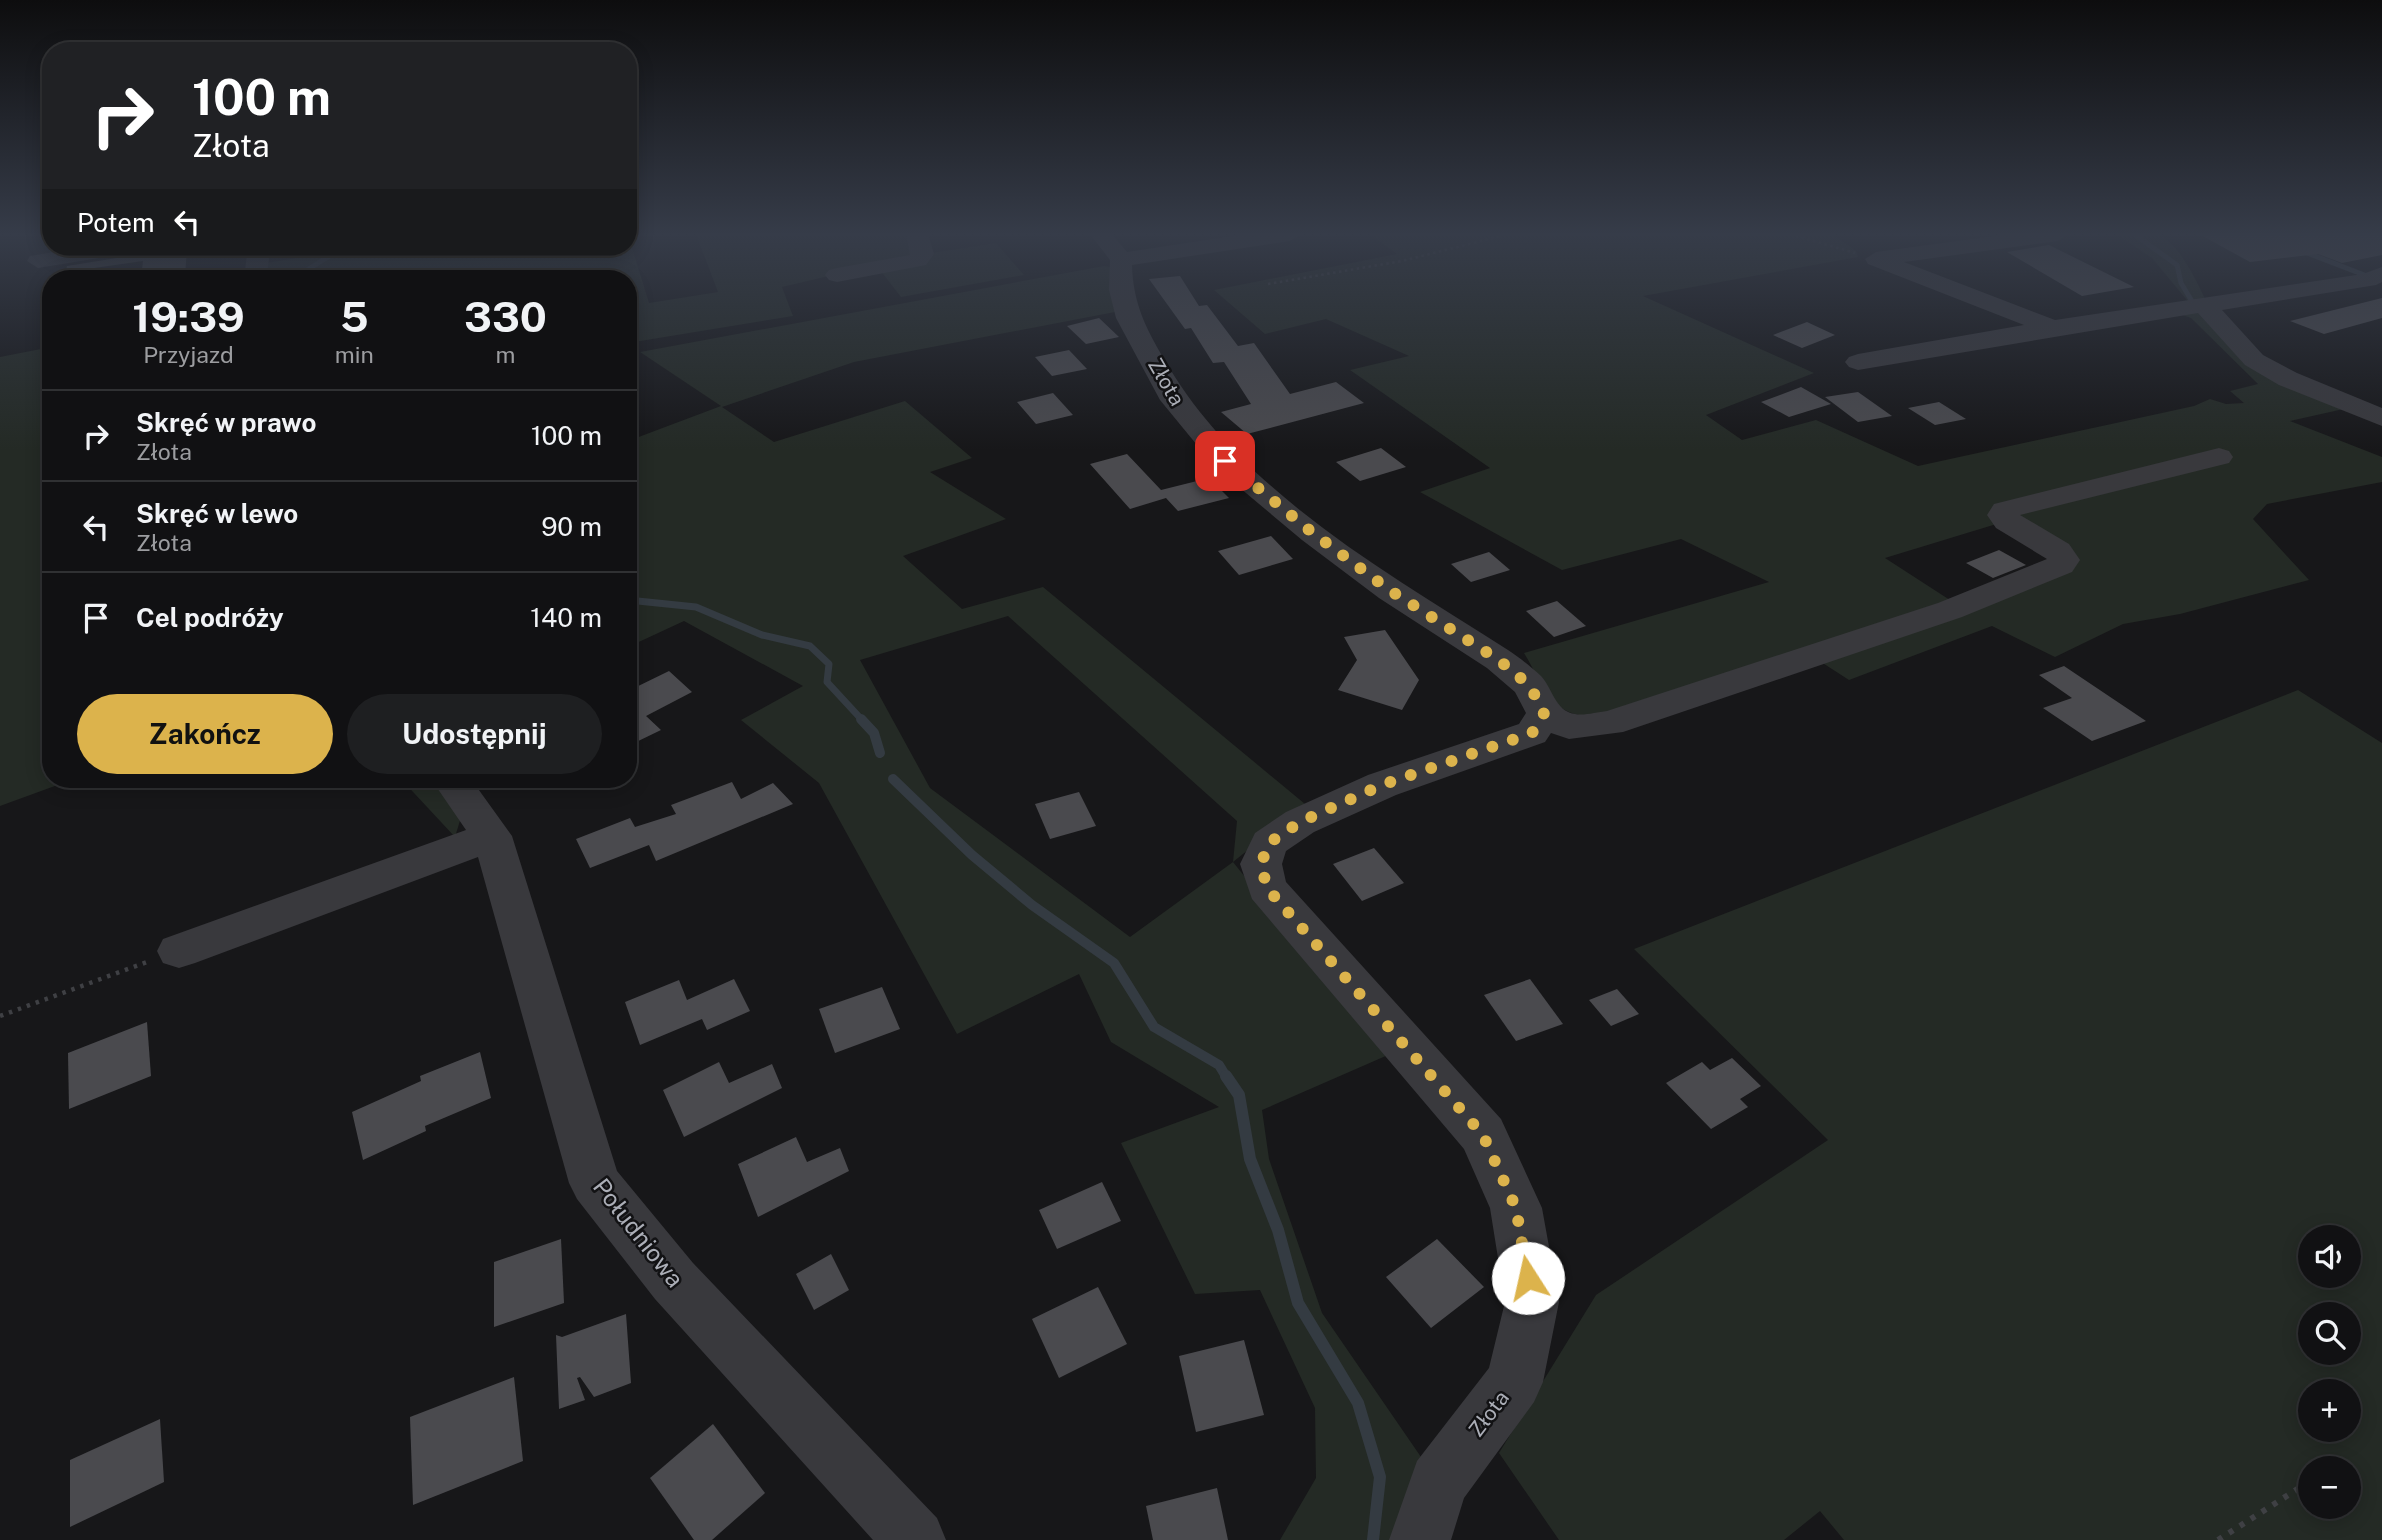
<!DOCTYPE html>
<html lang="pl">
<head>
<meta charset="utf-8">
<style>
	body { margin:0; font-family:"Public Sans",sans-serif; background:#1e1f21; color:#f1f3f6; height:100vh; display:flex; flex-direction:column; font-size:26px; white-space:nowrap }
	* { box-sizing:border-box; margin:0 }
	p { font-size:23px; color:#9c9da0 }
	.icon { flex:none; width:38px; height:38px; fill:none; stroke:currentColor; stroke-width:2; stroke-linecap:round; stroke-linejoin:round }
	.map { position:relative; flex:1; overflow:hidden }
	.drawer { position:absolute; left:42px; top:270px; width:595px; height:518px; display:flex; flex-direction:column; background:#111113; border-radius:28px; box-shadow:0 4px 18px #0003,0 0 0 2px #303133 }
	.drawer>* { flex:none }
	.guide { position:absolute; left:42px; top:42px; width:595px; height:214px; border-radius:28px; box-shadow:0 4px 18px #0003,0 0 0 2px #303133; background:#202124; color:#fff; overflow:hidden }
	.tools { position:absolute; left:2298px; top:1225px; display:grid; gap:14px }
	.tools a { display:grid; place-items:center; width:63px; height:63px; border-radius:50%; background:#111113; box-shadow:0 4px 18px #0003,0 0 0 2px #303133; font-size:35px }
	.pin { position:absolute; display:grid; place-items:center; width:60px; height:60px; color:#fff; margin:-30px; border-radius:14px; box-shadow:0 4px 10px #0006 }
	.me { position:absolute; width:77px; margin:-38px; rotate:350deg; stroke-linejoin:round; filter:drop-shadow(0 0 5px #0008) }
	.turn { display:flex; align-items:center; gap:24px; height:147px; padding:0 35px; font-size:32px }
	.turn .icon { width:91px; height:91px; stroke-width:2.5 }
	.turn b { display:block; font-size:49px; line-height:60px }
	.then { display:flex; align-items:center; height:66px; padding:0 35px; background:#0003; gap:14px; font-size:26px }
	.eta { display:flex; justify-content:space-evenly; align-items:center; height:119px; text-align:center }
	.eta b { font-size:42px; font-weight:700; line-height:49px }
	.action { display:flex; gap:14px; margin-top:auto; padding:14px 35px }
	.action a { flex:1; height:80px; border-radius:42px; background:#dcb34c; color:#111; font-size:28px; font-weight:700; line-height:80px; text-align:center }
	.action a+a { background:#1e1f21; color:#f1f3f6 }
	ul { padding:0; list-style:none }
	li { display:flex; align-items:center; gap:21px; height:91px; padding:0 35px; border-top:2px solid #303133 }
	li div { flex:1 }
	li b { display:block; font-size:26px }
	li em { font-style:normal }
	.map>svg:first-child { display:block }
	.green { fill:#242a25; fill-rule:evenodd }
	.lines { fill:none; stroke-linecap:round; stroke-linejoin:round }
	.stream-far3 { stroke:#343b42; stroke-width:5 }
	.stream-far2 { stroke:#343b42; stroke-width:7 }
	.stream-far1 { stroke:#343b42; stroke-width:10 }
	.stream { stroke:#343b42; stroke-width:12 }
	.building { fill:#4a4a4e }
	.path-far2 { stroke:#3f4044; stroke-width:2.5; stroke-dasharray:2.5 3.5; stroke-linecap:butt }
	.path-far1 { stroke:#3f4044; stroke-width:4.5; stroke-dasharray:3.5 6; stroke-linecap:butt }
	.path { stroke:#3f4044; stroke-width:6; stroke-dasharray:5 8; stroke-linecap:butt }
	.minor { fill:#39393d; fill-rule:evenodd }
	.route { stroke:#dcb34c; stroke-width:12; stroke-dasharray:0 21.6 }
	.labels { text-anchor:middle; stroke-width:5; stroke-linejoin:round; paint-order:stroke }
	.street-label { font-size:21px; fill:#abaeb7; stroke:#121214 }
	.near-street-label { font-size:24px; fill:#abaeb7; stroke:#121214 }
</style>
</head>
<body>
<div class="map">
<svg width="2382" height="1540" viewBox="0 0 2382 1540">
	<rect width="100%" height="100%" fill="#171719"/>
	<g class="green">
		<polygon points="696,234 905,234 914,256 782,287 793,316 628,343 628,278 265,278 266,263 316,255 330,247 569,247 572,250 628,247 630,241 649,303 718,292"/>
		<path d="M 1370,234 L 1832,234 L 1856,251 L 1858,257 L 1643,296 L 1814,373 L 1706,415 L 1742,440 L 1816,420 L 1918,466 L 2194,406 L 2210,399 L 2226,404 L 2244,403 L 2230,391 L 2258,384 L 2191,318 L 2177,313 L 2204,309 L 2249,360 L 2348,408 L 2290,421 L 2382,457 L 2382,482 L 2267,504 L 2253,519 L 2309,580 L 2180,614 L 2123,624 L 2055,657 L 1992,626 L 1849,680 L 1818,660 L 2079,560 L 1992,509 L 2003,522 L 1885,558 L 1953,602 L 1604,716 C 1552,720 1548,693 1524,653 L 1769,582 L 1681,539 L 1562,570 L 1420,492 L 1490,468 L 1350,370 L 1409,356 L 1326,319 L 1265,334 L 1214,290 L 1397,254 Z"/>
		<path d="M 2116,234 C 2128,234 2145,231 2156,234 C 2178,240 2197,282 2206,301 L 2191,305 L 2152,258 Z"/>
		<polygon points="996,243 1024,275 901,297 880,270 931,253"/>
		<path d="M 1104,266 L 1116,268 L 1115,312 L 854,362 L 722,407 L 774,442 L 905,401 L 972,458 L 930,472 L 1006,519 L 903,556 L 962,609 L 1043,587 L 1305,804 L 1233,862 L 1388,1055 L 1262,1110 L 1269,1159 L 1322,1313 L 1421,1457 L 1397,1540 L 1280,1540 L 1316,1478 L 1315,1408 L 1260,1290 L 1195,1294 L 1121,1143 L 1219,1107 L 1111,1042 L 1079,974 L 957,1034 L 819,783 L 741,720 L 803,686 L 684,621 L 628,647 L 628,441 L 721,406 L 640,352 ZM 1008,616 L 1237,821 L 1233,862 L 1130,937 L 930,788 L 860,660 Z"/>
		<polygon points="51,347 48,484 51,779 74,779 0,806 0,357"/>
		<path d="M 2298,690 L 2382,743 L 2382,1540 L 1844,1540 L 1820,1511 L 1784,1540 L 1559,1540 L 1499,1453 L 1596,1295 L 1828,1140 L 1634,949 ZM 2310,1237 L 2348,1237 L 2348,1276 L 2310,1276 ZM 2310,1314 L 2348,1314 L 2348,1353 L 2310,1353 ZM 2310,1391 L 2348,1391 L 2348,1430 L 2310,1430 ZM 2310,1468 L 2348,1468 L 2348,1507 L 2310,1507 Z"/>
		<polygon points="401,779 437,779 462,814 455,837"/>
	</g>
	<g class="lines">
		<g class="stream-far3">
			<polyline points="2134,234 2177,265 2181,283 2193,303"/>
			<polyline points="2302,251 2367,276"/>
			<polyline points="324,278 308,277 307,270 344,247"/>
		</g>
		<polyline class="stream-far2" points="628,600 696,607 762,635 810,646 829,664 827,682 863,721"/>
		<g class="stream-far1">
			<polyline points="861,719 874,733 880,753"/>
			<polyline points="893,779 972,855 1032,905 1114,963 1154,1027 1219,1065 1227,1078"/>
		</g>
		<polyline class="stream" points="1226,1076 1239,1095 1250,1159 1278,1230 1298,1303 1358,1403 1380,1477 1373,1540"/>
	</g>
	<g class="building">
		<polygon points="2199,234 2382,234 2382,255 2342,263 2318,254 2250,262"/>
		<polygon points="2049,245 2134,287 2082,296 2007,252"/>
		<polygon points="136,247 187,247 185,278 141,278 143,261 66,272 67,266 123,257"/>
		<polygon points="1180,276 1199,306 1207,305 1238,346 1254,343 1290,394 1336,382 1364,403 1247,434 1221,412 1251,404 1224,362 1213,363 1191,328 1185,329 1149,279"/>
		<polygon points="2382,298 2382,318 2324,334 2290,321"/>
		<polygon points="1099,318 1119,337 1086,344 1067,326"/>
		<polygon points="1807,322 1835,335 1802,348 1773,335"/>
		<polygon points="1069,350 1087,369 1052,376 1035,357"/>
		<polygon points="1801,387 1831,404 1789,417 1761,402"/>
		<polygon points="1858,392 1892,416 1858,422 1825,397"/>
		<polygon points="1053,393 1073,415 1036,424 1017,402"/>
		<polygon points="1939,402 1966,419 1935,425 1908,408"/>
		<polygon points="1381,448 1406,467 1360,481 1336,462"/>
		<polygon points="1127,454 1161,490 1209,478 1229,498 1178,511 1166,498 1130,509 1090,464"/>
		<polygon points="1271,536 1293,559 1239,575 1218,551"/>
		<polygon points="1999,550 2026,565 1993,578 1966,563"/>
		<polygon points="1489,552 1510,570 1471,582 1451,564"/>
		<polygon points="1557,601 1586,626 1554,637 1526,611"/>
		<polygon points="1385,630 1419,680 1402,710 1338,690 1357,660 1344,637"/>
		<polygon points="2064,666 2146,721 2092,741 2043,708 2072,698 2039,675"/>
		<polygon points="669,671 692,692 646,716 661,730 628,746 628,691"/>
		<polygon points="732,782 741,799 773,783 793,804 656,861 649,845 590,868 576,839 630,818 635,827 676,814 671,805"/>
		<polygon points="1079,792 1096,826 1050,839 1035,804"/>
		<polygon points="1374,848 1404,883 1362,901 1333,864"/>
		<polygon points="734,979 750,1011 707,1030 702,1019 640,1045 625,1002 679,980 687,1000"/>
		<polygon points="1530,979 1563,1024 1516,1041 1484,995"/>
		<polygon points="882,987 900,1029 835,1053 819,1009"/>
		<polygon points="1617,989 1639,1014 1611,1026 1589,1000"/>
		<polygon points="147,1022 151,1076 69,1109 68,1053"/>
		<polygon points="480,1052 491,1098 425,1126 426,1131 363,1160 352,1112 421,1081 420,1076"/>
		<polygon points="1732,1058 1761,1086 1740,1099 1748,1107 1711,1129 1666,1083 1702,1062 1710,1070"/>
		<polygon points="719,1062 729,1083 772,1064 782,1088 684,1137 663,1090"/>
		<polygon points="796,1137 807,1162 840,1148 849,1171 758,1217 738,1164"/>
		<polygon points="1102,1182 1121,1221 1057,1249 1039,1210"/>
		<polygon points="561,1239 564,1303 494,1327 494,1262"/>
		<polygon points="1437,1239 1484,1287 1431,1328 1386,1277"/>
		<polygon points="831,1254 849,1290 814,1310 796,1274"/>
		<polygon points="1098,1287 1127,1344 1059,1378 1032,1319"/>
		<polygon points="626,1314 631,1383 594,1397 580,1377 577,1378 585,1400 559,1409 556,1335 562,1337"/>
		<polygon points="1244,1340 1264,1415 1196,1432 1179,1356"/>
		<polygon points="514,1377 523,1461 413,1505 410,1417"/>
		<polygon points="160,1419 164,1482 70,1527 70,1460"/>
		<polygon points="713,1424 765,1493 712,1540 694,1540 650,1478"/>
		<polygon points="1217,1488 1228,1540 1153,1540 1146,1506"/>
	</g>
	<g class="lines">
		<g class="path-far2">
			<polyline points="1790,234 1855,253"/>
			<polyline points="1268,284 1402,261 1509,234"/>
		</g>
		<polyline class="path-far1" points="0,1016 147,962"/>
		<polyline class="path" points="2218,1540 2310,1481"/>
		<g class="minor">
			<polygon points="906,234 928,234 934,254 926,265 837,282 829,280 825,275 829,270 837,268 910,255"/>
			<path d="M 1090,234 L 1112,234 L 1127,252 L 1246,234 L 1301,234 L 1290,241 L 1132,265 C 1133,302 1145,327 1164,359 C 1240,491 1383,570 1508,650 C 1519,657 1531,667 1541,676 C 1553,689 1555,711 1575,714 C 1584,716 1597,712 1607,711 L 1938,603 L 2047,559 L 1996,528 L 1987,515 L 1994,504 L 2219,448 L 2229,451 L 2233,457 L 2229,463 L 2020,515 L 2069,544 L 2080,560 L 2072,572 L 1962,617 L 1623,732 L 1569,739 L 1551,733 L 1545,742 L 1396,795 L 1314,832 L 1286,851 L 1282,864 L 1286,882 L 1501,1119 L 1542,1208 L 1559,1302 L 1543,1382 L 1534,1402 L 1464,1498 L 1451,1540 L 1389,1540 L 1417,1461 L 1489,1368 L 1505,1302 L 1490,1208 L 1464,1149 L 1252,899 L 1240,864 L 1255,833 L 1286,812 L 1368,775 L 1519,724 L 1526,713 L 1515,692 L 1487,668 L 1379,598 L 1302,540 L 1215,467 L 1160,400 L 1116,318 L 1109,290 L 1110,260 Z"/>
			<polygon points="2009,234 2069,234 2058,241 1904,262 2055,320 2363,274 2382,267 2382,282 2376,285 2222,310 2263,355 2297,373 2382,408 2382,426 2279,385 2245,365 2198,313 1858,370 1849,367 1845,362 1849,357 1858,354 2024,325 1868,264 1865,259 1876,252"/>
			<polygon points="84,247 134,247 123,254 38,268 27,261 30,256"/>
			<polygon points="248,247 270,247 267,278 244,278"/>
			<polygon points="431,779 471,779 512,836 617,1171 693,1263 937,1518 946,1540 873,1540 655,1299 577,1199 569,1183 478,857 195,963 179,968 163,963 157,951 163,939 466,830"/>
		</g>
	</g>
	<linearGradient id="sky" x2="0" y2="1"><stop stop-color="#0d0d0e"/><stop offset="0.52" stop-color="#363c49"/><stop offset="1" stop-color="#363c49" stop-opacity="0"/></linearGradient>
	<rect width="2382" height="450" fill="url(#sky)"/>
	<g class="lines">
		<polyline class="route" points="1225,461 1313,533 1391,591 1499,660 1530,686 1544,713 1532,733 1382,785 1300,822 1269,843 1261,864 1267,888 1483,1135 1516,1208 1528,1278"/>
	</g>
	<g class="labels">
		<g class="street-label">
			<text transform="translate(1166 382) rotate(60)" y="7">Złota</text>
			<text transform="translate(1489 1414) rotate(-53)" y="7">Złota</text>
		</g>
		<g class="near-street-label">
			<text transform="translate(638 1233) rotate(52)" y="8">Południowa</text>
		</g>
	</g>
</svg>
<div class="tools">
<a><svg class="icon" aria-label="sound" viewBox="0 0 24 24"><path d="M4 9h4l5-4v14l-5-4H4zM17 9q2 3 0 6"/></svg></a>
<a><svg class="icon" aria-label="search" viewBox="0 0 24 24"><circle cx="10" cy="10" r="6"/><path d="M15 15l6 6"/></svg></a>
<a>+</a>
<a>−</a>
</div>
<div class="pin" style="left:1225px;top:461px;background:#d93025"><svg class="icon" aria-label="arrive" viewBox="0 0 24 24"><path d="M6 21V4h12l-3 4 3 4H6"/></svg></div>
<svg class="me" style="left:1528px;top:1278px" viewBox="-20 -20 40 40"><circle r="19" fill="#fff"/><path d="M0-13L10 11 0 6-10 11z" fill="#dcb34c"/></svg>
<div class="guide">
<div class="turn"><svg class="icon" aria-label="right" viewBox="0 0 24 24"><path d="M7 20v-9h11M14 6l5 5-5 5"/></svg><div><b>100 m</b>Złota</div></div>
<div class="then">Potem<svg class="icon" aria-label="left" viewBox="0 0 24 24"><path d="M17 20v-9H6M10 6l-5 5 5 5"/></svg></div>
</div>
<section class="drawer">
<div class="eta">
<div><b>19:39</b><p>Przyjazd</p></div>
<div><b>5</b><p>min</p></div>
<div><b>330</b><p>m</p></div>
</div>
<ul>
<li><svg class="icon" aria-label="right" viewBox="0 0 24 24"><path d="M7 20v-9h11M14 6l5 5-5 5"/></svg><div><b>Skręć w prawo</b><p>Złota</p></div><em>100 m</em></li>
<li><svg class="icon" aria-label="left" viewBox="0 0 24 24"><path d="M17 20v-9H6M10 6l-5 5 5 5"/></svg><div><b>Skręć w lewo</b><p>Złota</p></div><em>90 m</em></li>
<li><svg class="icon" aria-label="arrive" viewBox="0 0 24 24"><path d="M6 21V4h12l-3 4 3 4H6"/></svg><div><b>Cel podróży</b></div><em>140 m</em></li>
</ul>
<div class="action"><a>Zakończ</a><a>Udostępnij</a></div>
</section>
</div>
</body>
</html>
